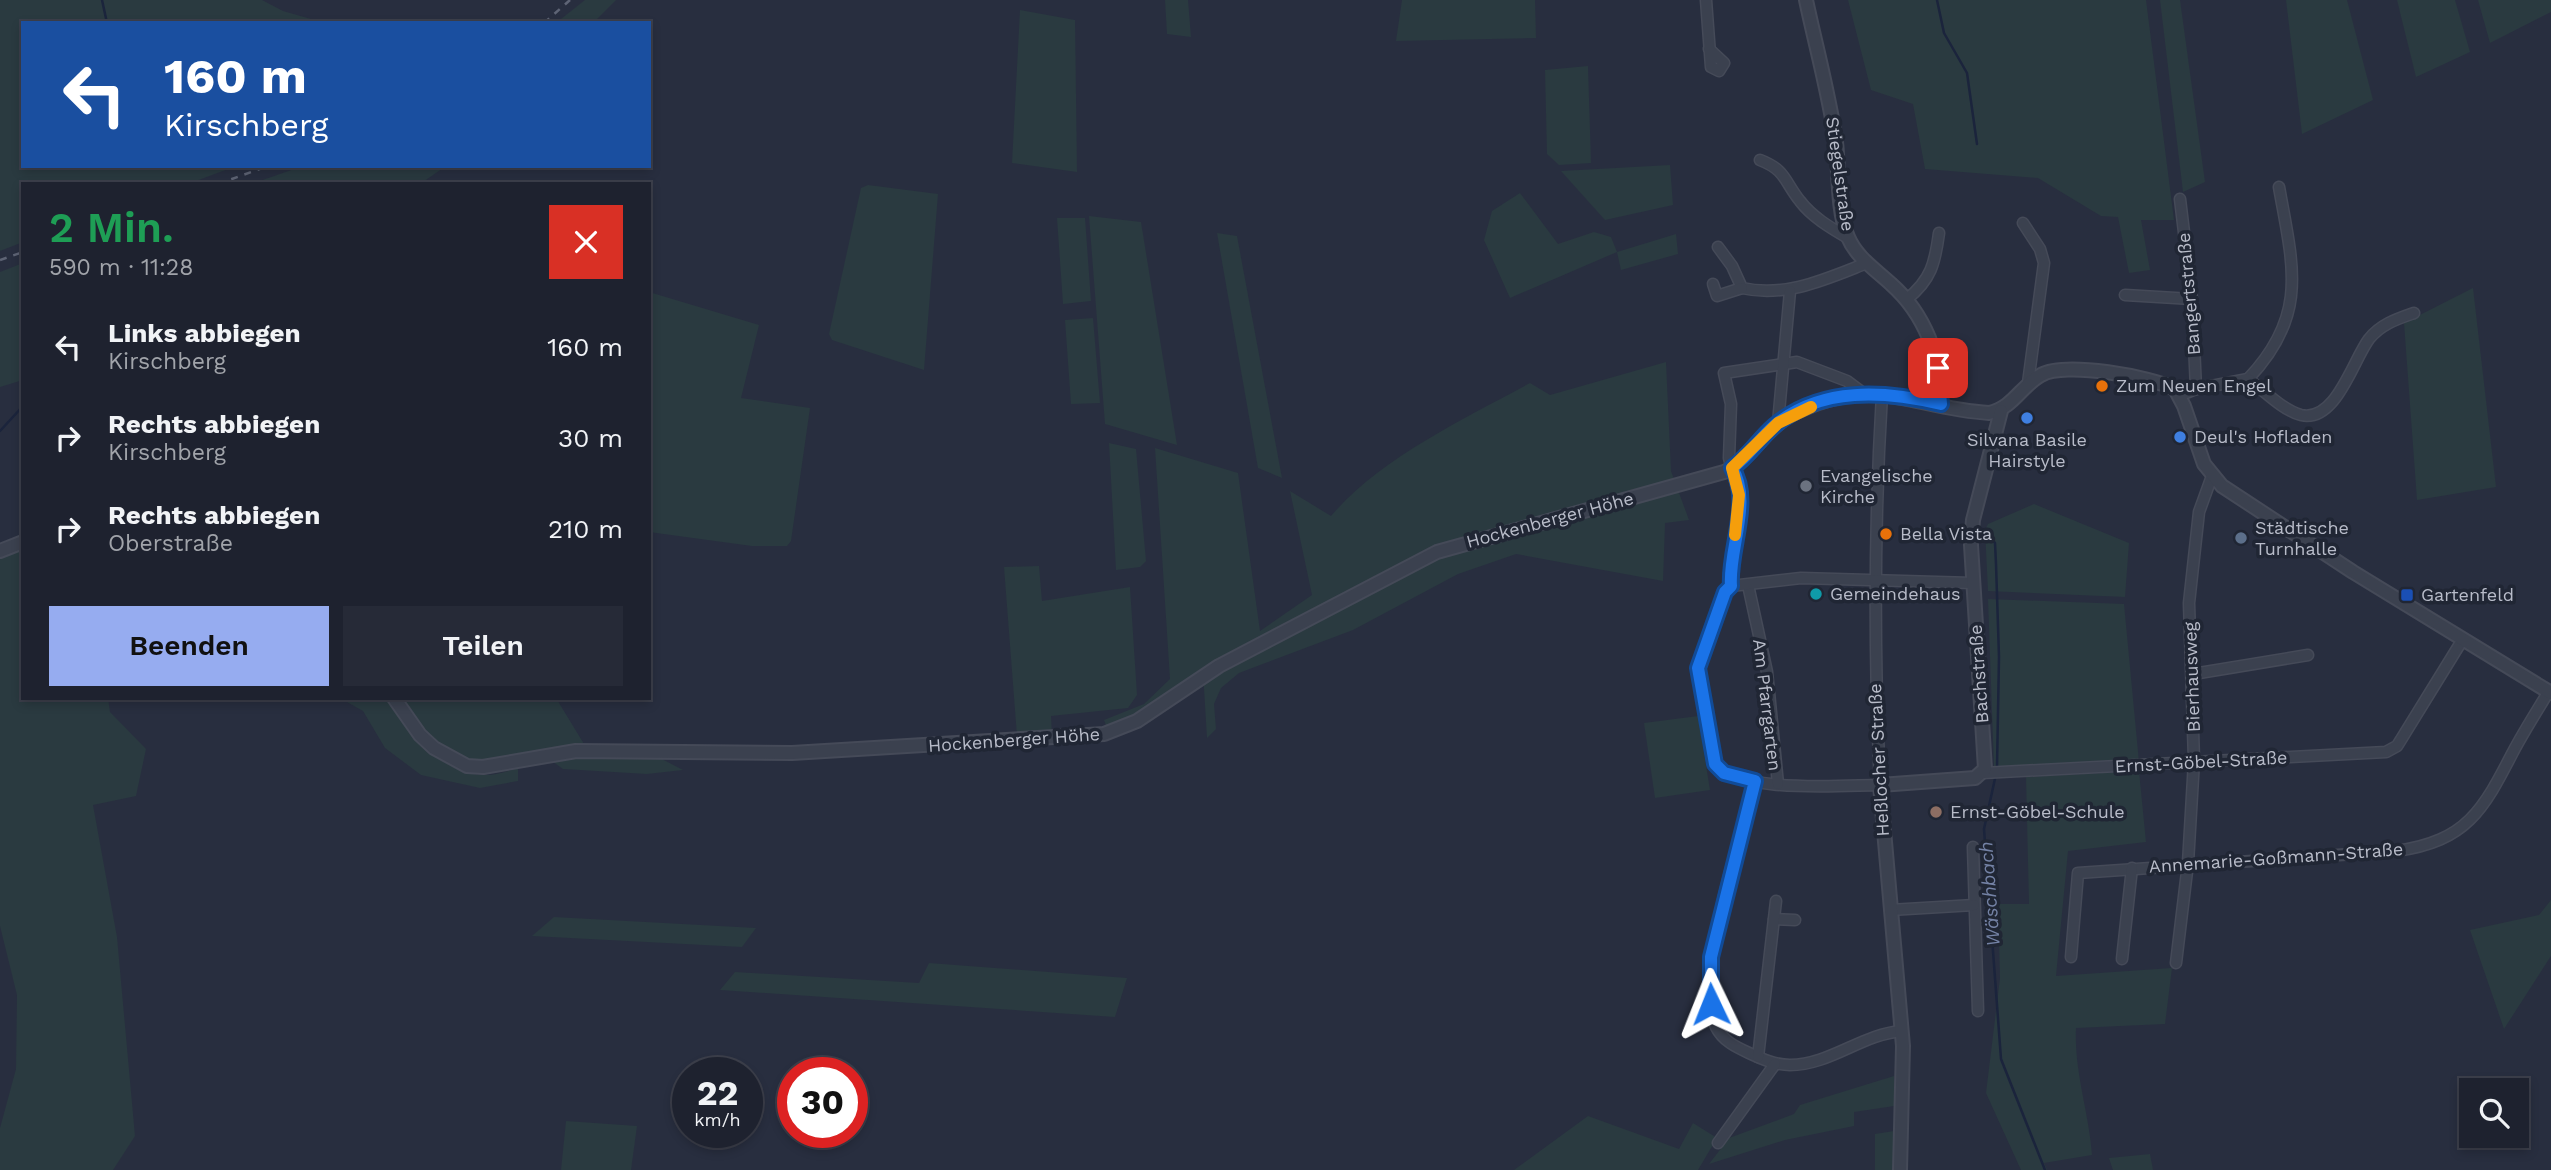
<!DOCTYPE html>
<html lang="de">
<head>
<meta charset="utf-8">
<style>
	body { margin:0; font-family:"Work Sans",sans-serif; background:#262a37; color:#f1f3f6; height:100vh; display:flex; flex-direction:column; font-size:26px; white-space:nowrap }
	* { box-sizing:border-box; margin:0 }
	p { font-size:23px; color:#a1a4aa }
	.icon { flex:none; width:38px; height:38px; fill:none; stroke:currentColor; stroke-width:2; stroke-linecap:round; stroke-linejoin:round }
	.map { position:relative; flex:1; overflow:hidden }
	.side { position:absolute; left:21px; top:182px; width:630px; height:518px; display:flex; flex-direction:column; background:#1e222f; border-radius:0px; box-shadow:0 4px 10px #0003,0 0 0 2px #3c3f4b }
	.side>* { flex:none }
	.guide { position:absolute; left:21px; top:21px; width:630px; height:147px; border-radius:0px; box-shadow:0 4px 10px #0003,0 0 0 2px #3c3f4b; background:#1a4fa0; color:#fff; overflow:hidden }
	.buttons { position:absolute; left:2459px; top:1078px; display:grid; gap:14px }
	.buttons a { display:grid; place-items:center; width:70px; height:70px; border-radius:0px; background:#1e222f; box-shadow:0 4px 10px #0003,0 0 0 2px #3c3f4b; font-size:35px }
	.speed { position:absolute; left:672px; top:1057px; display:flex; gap:14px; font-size:35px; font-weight:700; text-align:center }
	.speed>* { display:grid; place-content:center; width:91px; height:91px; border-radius:50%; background:#1e222f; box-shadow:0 4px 10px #0003,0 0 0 2px #3c3f4b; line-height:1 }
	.speed small { font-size:18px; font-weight:400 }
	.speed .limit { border:10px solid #d22; background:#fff; color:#111 }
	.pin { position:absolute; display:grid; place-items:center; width:60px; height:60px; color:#fff; margin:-30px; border-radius:14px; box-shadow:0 4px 10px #0006 }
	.me { position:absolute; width:77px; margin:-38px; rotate:358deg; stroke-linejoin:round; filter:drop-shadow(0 0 5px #0008) }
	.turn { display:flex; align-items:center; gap:24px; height:147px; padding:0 28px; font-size:32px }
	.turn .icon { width:91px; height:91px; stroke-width:2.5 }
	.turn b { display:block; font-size:49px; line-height:60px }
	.round { display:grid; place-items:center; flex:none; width:74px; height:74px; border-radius:0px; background:#262a37 }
	.headline { display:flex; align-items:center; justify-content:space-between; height:119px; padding:0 28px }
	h1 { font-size:42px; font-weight:600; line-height:52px; color:#1e9e55 }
	.button { display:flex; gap:14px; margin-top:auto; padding:14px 28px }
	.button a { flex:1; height:80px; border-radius:0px; background:#96acf0; color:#111; font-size:28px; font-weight:600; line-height:80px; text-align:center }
	.button a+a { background:#262a37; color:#f1f3f6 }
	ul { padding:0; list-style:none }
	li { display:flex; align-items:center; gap:21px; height:91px; padding:0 28px }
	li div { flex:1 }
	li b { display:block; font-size:26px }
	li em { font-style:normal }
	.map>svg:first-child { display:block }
	.green { fill:#2a3a40 }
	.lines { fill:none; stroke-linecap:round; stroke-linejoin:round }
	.stream { stroke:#1b243c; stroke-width:2.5 }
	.minor-casing { stroke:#454a58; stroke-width:13 }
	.tertiary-casing { stroke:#454a58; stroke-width:16 }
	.minor { stroke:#3b414f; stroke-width:10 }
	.tertiary { stroke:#3b414f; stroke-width:12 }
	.rail { stroke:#5e6475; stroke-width:2.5; stroke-dasharray:7 7; stroke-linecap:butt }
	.route-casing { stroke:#114b97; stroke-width:18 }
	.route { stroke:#1a73e8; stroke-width:12 }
	.slow { stroke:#f59e0b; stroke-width:12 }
	.food-dot { fill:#e8710a; stroke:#202634; stroke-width:2.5 }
	.shop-dot { fill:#3f7fe0; stroke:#202634; stroke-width:2.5 }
	.worship-dot { fill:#6b7280; stroke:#202634; stroke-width:2.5 }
	.service-dot { fill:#5c6f8a; stroke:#202634; stroke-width:2.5 }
	.culture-dot { fill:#0f9aa8; stroke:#202634; stroke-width:2.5 }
	.transit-dot { fill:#1a4fb4; stroke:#202634; stroke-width:2.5 }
	.education-dot { fill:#8d6e63; stroke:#202634; stroke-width:2.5 }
	.labels { text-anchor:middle; stroke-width:7; stroke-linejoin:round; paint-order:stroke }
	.street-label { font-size:18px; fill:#b8bcc9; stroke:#202634 }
	.poi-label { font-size:18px; fill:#b8bcc9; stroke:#202634; text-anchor:start }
	.water-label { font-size:19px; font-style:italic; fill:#7482a5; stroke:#202634 }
</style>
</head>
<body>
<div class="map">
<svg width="2551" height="1170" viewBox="0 0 2551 1170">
	<rect width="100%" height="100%" fill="#282e3f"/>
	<g class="green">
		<polygon points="0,0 262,0 283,11 325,23 23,23 23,166 236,166 188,184 23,184 23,242 0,251"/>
		<polygon points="585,0 616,0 593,23 556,23"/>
		<polygon points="1165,0 1188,0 1191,37 1167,34"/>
		<polygon points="1402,0 1535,0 1536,38 1396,41"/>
		<polygon points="1848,0 2146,0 2174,220 2141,220 2150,270 2129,273 2118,217 2101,216 2038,178 1925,169 1913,104 1871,90"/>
		<polygon points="2160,0 2180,0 2205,182 2183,192"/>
		<polygon points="2286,0 2347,0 2373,100 2302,134"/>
		<polygon points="2397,0 2455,0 2470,52 2416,77"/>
		<polygon points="2478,0 2551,0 2551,12 2490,43"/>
		<polygon points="1020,10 1075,20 1077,172 1012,163"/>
		<polygon points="1588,66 1591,163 1559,165 1547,154 1545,70"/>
		<polygon points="1670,165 1673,205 1605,220 1561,171"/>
		<polygon points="303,166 446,166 420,184 251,184"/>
		<polygon points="868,185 938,194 924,370 832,340 829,334 861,188"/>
		<polygon points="1520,193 1558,244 1594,232 1611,237 1617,252 1676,234 1678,254 1621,270 1617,252 1510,298 1484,240 1492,211"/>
		<polygon points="1089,216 1141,222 1177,445 1105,424"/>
		<polygon points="1057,218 1085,218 1091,301 1063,304"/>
		<polygon points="1217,233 1237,236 1282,478 1258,468"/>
		<polygon points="23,263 23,380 0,387 0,272"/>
		<polygon points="2473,288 2496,487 2417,500 2404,323"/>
		<polygon points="649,292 759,325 741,398 810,408 791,541 787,546 752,546 649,532"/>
		<polygon points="1093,318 1100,403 1071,404 1065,320"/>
		<path d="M 1666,362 L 1671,471 L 1689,520 L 1665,523 L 1663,581 L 1516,554 L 1458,574 L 1353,630 L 1239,673 L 1221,688 L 1214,704 L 1216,729 L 1207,738 L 1203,672 L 1144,711 L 1107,728 L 1104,720 L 1144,704 L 1170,679 L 1155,448 L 1238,473 L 1260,631 L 1312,595 L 1290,491 L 1331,516 C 1380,458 1464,419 1530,383 L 1550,395 Z"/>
		<polygon points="1109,443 1136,449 1146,561 1140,567 1116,570"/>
		<polygon points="2034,504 2129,543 2125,597 1988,591 1985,530 1988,524"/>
		<polygon points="23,548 23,698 108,698 110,712 146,749 136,796 93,805 117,937 135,1136 113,1170 0,1170 0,1128 16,1069 17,995 0,926 0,557"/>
		<polygon points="1039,566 1042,601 1130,587 1137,695 1128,708 1051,716 1052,736 1017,736 1004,567"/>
		<polygon points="1988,599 2124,604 2139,762 1994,768"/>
		<path d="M 340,698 L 387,698 C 412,729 440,776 486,775 C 496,775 508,771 518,768 L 518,781 L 480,788 L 421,775 L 385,748 L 363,711 Z"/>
		<polygon points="403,698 556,698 584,744 483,761 462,759 433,740"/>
		<polygon points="1698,716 1710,790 1655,798 1644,723"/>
		<polygon points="592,756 658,757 683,770 647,774 563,769 552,761"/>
		<path d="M 2139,771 L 2146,842 L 2068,851 L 2056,976 L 2172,968 L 2165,1024 L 2076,1028 C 2074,1072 2089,1112 2092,1155 L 2044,1163 L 2047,1170 L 2021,1170 L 1986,1093 L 2000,978 L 1998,904 L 2029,904 L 2026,777 Z"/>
		<polygon points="2551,900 2551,956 2504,1029 2470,930 2539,915"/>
		<polygon points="554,917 756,928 742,947 532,936"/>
		<polygon points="929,963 1127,978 1115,1017 720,990 735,972 919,983"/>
		<polygon points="1894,1076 1894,1106 1854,1112 1854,1126 1785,1140 1709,1164 1729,1138 1794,1114 1800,1105"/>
		<polygon points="1588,1116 1679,1149 1693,1123 1717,1138 1698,1170 1514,1170"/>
		<polygon points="566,1121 637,1126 631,1170 561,1170"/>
		<polygon points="1894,1131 1895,1170 1875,1170 1875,1134"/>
		<polygon points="2150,1154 2153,1170 2113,1170 2109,1158"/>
	</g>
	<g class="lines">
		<g class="stream">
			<polyline points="102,0 107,23"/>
			<polyline points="1937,0 1944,33 1967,73 1977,144"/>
			<polyline points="0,431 23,406"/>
			<polyline points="1985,530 1995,543 1996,564 1999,657 1997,768"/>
			<polyline points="1996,774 1984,829 2001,1059 2045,1170"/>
		</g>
		<defs>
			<g id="minor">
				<polyline points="1706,0 1711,67 1719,71 1724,63 1709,49"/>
				<path d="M 1760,160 C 1786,170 1784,181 1800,201 C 1812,217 1831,228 1848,238"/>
				<polyline points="2180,199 2192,299 2196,389"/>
				<polyline points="2023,223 2040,249 2044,263 2028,383"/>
				<path d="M 1718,247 L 1732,266 L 1742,288 C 1786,298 1826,279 1867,263"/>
				<polyline points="1713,284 1717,296 1742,288"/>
				<polyline points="2125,295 2192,299"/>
				<path d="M 1907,299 C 1931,280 1935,263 1939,233"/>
				<path d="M 2248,379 C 2309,315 2293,266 2279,187"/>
				<path d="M 1863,393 L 1847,381 L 1797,362 L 1724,373 L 1731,404 L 1729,458 L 1739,495 L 1731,586 L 1725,592 L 1698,669 L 1712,757 C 1729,796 1843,785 1880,785 C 1874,654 1874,525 1882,394"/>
				<path d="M 2179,396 L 2196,389 L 2248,379 C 2264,390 2282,410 2301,415 C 2336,423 2353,360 2369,339 C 2381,324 2397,319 2414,313"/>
				<polyline points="1778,423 1790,291"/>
				<polyline points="1748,585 1767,672 1778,784"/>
				<polyline points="1731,586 1801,578 1972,583"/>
				<polyline points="2193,674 2308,655"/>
				<polyline points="1983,773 2386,752 2397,746 2402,738 2463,639"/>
				<path d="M 1755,781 C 1741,837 1693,976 1716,1027 C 1723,1041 1736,1047 1749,1053 C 1762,1059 1775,1065 1790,1065 C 1830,1065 1862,1034 1902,1031"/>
				<polyline points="1973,847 1978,1011"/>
				<polyline points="1890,910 1974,905"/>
				<polyline points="1774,919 1795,920"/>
				<path d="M 2071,957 L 2078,873 L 2396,851 C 2467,841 2483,810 2513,752 C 2524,731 2537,711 2549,691"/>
				<polyline points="2122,959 2132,868"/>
				<polyline points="2176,963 2188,863 2194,761 2189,603 2199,512 2212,476"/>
				<polyline points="1758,1057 1776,901"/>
				<polyline points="1718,1143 1775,1064"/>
			</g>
			<g id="tertiary">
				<path d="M 1806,0 C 1816,47 1829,94 1836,142 C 1839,169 1837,212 1848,237 C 1856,257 1876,270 1891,284 C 1925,314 1942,359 1941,404"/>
				<polyline points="0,551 23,542"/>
				<path d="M 394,698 L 420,735 L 434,748 L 467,766 L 483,767 L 576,751 L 792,753 L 1104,734 L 1137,721 L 1219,666 L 1437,552 L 1724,472 C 1751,460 1764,430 1789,416 C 1872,372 1910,408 1989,413 C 2013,408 2021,386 2041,375 C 2065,361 2151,377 2175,389 L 2184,406 L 2204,464 L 2222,486 L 2353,572 L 2551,693"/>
				<polyline points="1900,1170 1903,1046 1880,785 1975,778 1985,769 1971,545 1973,520 2001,411"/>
			</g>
		</defs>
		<use href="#minor" class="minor-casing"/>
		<use href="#tertiary" class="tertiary-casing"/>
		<use href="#minor" class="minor"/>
		<use href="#tertiary" class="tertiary"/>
		<g class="rail">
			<polyline points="544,23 570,0"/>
			<polyline points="218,184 268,166"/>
			<polyline points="0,260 23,252"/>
		</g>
	</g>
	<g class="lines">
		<defs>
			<path id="route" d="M 1711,1004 L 1711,957 L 1755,781 L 1724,773 L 1715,764 L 1698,668 L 1725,592 L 1731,586 C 1728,550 1753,501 1732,468 C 1748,457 1759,439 1774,426 C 1821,386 1885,391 1941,404 L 1938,368"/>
		</defs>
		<use href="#route" class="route-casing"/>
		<use href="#route" class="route"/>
		<polyline class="slow" points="1735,535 1739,495 1732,468 1778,423 1811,407"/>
	</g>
	<g class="food-dot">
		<circle cx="2102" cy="386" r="7"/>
		<circle cx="1886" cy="534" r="7"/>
	</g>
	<g class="shop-dot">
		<circle cx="2027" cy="418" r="7"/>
		<circle cx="2180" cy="437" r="7"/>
	</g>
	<circle class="worship-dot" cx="1806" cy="486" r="7"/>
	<circle class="service-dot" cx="2241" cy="538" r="7"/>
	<circle class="culture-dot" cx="1816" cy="594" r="7"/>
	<rect class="transit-dot" x="2400" y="588" width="14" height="14" rx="3.5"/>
	<circle class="education-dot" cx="1936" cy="812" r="7"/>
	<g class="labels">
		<g class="street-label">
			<text transform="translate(1840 174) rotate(82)" y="6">Stiegelstraße</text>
			<text transform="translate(2189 294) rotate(-95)" y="6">Bangertstraße</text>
			<text transform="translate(1550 520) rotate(-15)" y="6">Hockenberger Höhe</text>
			<text transform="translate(1979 674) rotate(-94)" y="6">Bachstraße</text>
			<text transform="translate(2192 677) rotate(-92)" y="6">Bierhausweg</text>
			<text transform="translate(1767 705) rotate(83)" y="6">Am Pfarrgarten</text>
			<text transform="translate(1014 740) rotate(-4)" y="6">Hockenberger Höhe</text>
			<text transform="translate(1879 760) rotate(-93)" y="6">Heßlocher Straße</text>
			<text transform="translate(2201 762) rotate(-3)" y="6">Ernst-Göbel-Straße</text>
			<text transform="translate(2276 858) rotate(-4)" y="6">Annemarie-Goßmann-Straße</text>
		</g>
		<g class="poi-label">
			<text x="2116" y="392">Zum Neuen Engel</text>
			<text x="2194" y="443">Deul's Hofladen</text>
			<text x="2027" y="446" text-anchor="middle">Silvana Basile<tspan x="2027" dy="21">Hairstyle</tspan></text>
			<text x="1820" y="482">Evangelische<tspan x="1820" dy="21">Kirche</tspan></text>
			<text x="2255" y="534">Städtische<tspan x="2255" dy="21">Turnhalle</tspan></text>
			<text x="1900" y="540">Bella Vista</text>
			<text x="1830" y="600">Gemeindehaus</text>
			<text x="2421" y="601">Gartenfeld</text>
			<text x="1950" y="818">Ernst-Göbel-Schule</text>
		</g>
		<g class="water-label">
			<text transform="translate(1989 894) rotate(-94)" y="7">Wäschbach</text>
		</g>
	</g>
</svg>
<div class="buttons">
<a><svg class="icon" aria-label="search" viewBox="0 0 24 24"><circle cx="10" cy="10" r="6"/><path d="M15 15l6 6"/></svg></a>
</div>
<div class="speed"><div>22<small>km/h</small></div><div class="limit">30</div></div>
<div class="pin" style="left:1938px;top:368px;background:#d93025"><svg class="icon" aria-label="arrive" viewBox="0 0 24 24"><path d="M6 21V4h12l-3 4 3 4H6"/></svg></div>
<svg class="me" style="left:1711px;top:1004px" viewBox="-20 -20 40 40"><path d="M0-17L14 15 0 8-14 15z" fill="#1a73e8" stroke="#fff" stroke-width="4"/></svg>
<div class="guide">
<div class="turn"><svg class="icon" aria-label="left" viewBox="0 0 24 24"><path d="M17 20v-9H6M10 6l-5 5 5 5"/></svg><div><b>160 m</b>Kirschberg</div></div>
</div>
<section class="side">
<div class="headline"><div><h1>2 Min.</h1><p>590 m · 11:28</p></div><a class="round" style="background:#d93025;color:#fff"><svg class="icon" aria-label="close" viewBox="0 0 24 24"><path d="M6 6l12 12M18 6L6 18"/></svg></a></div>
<ul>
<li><svg class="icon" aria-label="left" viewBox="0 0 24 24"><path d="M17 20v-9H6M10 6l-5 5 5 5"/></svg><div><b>Links abbiegen</b><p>Kirschberg</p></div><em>160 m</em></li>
<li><svg class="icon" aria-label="right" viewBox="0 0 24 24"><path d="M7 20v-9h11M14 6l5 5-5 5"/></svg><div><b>Rechts abbiegen</b><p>Kirschberg</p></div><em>30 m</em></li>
<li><svg class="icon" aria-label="right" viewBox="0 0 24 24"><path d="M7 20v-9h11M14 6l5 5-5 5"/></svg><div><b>Rechts abbiegen</b><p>Oberstraße</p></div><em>210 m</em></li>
</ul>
<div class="button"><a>Beenden</a><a>Teilen</a></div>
</section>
</div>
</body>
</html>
